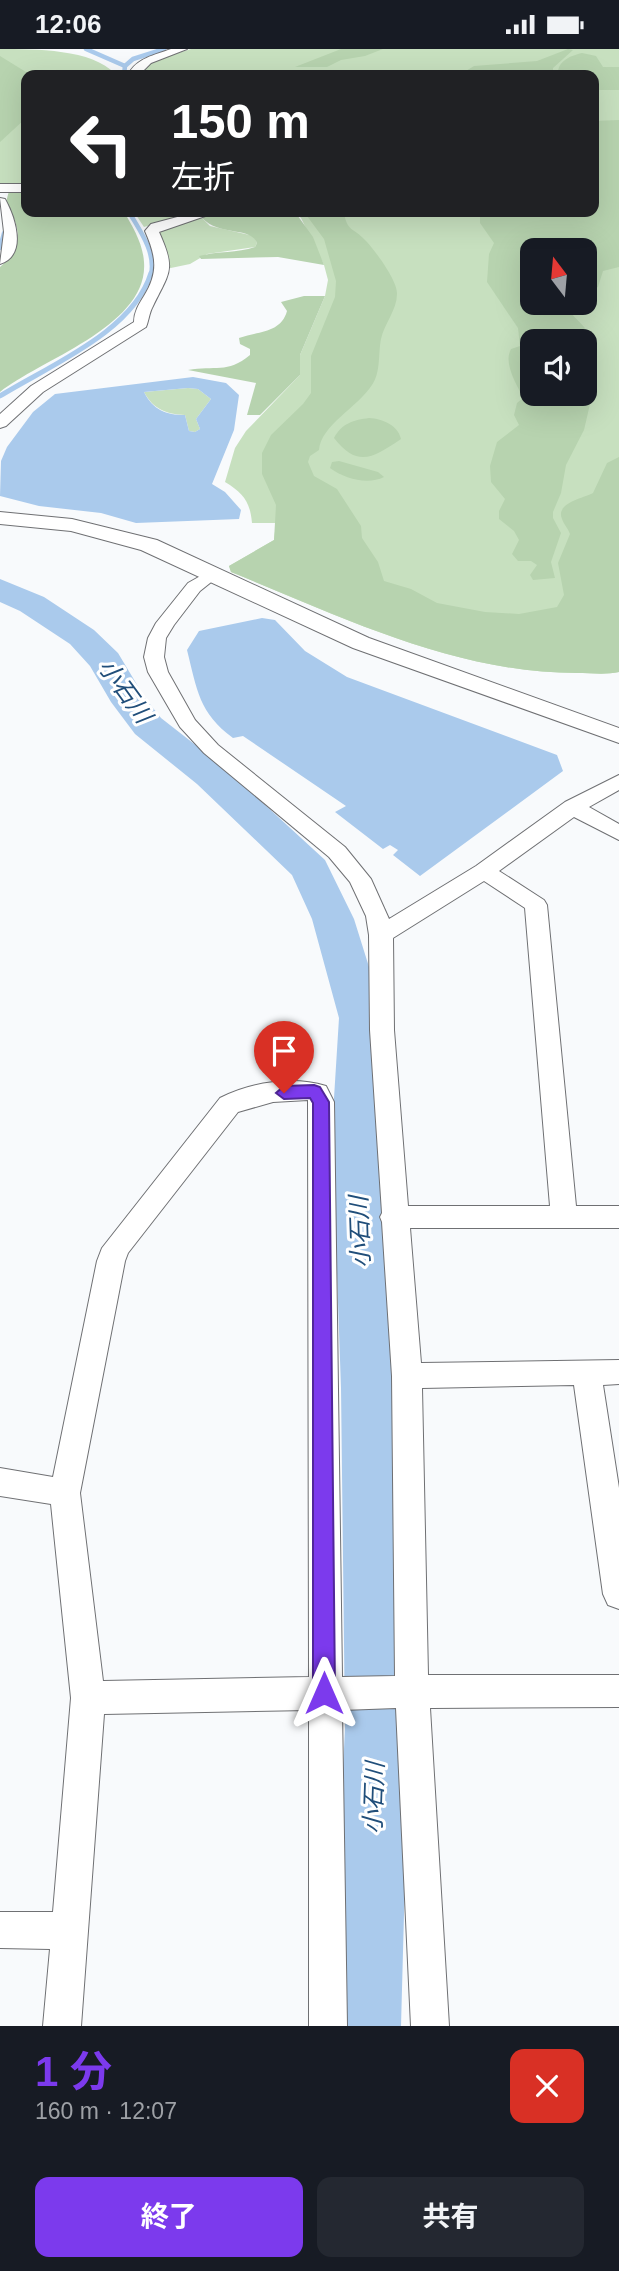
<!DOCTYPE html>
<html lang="ja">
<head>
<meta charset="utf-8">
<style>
	body { margin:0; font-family:Helvetica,"Noto Sans JP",sans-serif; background:#242831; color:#f1f3f6; height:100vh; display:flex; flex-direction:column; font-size:26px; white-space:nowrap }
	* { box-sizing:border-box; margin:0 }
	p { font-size:23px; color:#9ea1a6 }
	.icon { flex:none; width:38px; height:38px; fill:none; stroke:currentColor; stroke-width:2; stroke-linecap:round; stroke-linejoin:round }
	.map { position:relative; height:1977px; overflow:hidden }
	.panel { display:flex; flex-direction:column; background:#171b24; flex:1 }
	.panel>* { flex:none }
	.banner { position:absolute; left:21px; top:21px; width:578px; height:147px; border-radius:14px; box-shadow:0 7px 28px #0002; background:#202124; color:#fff; overflow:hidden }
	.needle { width:46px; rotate:344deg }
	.buttons { position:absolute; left:520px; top:189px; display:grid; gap:14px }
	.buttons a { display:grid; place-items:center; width:77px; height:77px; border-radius:14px; background:#171b24; box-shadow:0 7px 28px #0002; font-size:35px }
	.pin { position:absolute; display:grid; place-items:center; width:60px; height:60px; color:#fff; margin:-72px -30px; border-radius:50% 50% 50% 0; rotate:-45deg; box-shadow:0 0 7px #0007 }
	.pin .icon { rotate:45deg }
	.me { position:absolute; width:77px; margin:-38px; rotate:0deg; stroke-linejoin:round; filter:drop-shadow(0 0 5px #0008) }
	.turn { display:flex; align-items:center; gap:24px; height:147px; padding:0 35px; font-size:32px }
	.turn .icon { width:91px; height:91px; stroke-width:2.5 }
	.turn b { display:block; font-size:49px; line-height:60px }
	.round { display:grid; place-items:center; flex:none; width:74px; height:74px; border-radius:14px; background:#242831 }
	.summary { display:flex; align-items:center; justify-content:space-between; height:119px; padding:0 35px }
	h1 { font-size:42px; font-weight:700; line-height:52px; color:#7c3aed }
	.primary-button { display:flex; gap:14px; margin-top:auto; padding:14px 35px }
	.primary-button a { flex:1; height:80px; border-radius:14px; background:#7c3aed; color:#fff; font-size:28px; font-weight:700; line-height:80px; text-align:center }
	.primary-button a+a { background:#242831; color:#f1f3f6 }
	.status { display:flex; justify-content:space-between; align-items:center; height:49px; padding:0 35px; background:#171b24; direction:ltr }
	.status svg { height:19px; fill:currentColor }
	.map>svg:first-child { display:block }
	.green { fill:#c7e0bf; fill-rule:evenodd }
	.forest { fill:#b7d3af }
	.water { fill:#aacaec; fill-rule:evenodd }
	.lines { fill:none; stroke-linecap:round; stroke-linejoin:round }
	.stream-far1 { stroke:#aacaec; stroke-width:4.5 }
	.stream { stroke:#aacaec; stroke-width:5 }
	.river { fill:#aacaec; fill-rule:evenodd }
	.minor-casing { stroke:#6f7073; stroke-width:2 }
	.tertiary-casing { stroke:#6f7073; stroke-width:2 }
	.minor { fill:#fff; fill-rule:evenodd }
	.tertiary { fill:#fff; fill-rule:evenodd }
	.route { fill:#7c3aed; stroke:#51269a; stroke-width:2 }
	.labels { text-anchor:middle; stroke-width:6; stroke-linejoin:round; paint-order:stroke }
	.water-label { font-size:24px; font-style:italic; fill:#204e7a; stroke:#fff }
</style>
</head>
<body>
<div class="status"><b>12:06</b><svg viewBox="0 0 49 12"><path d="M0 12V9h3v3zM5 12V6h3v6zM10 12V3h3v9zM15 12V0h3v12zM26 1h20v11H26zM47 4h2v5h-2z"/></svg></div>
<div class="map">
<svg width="619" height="1977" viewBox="0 0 619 1977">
	<rect width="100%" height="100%" fill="#f8fafc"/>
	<g class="green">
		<path d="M 0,0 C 35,0 93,0 115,25 L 26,26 L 26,137 L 0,137 Z"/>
		<path d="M 191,0 L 619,0 L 619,623 C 606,626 590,624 577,624 C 455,624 342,568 231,523 L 229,517 L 274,491 L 276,474 L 252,474 C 250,452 243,444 225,433 L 235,399 L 246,382 L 300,326 L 300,306 L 325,247 L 328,231 L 324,216 L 301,169 L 295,163 L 593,163 L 593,26 L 140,26 L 140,20 L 155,11 ZM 532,201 L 584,201 L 584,254 L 532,254 ZM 532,292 L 584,292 L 584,345 L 532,345 Z"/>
		<polygon points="134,163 193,163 194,164 144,178"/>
		<polygon points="202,169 210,177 254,187 257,194 255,198 207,205 190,215 166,220 156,184 159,179"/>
		<path d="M 188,339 L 198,340 L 211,350 L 196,370 L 200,380 L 195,383 L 189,382 L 185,366 C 166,365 153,360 144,343 Z"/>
	</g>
	<g class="forest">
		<polygon points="341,0 383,0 365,7 341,11 327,18 295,18"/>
		<polygon points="568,0 573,1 553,19 553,26 461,25 474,17 537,12"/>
		<path d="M 582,4 L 596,7 L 603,18 L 619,18 L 619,41 L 593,41 L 593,26 L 558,26 C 557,12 570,7 582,4 Z"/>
		<polygon points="0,7 26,23 83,21 85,24 84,26 26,26 26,69 0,93"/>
		<path d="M 619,71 L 619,218 L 603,222 L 598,238 L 585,244 L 584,201 L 532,201 L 532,254 L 568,254 L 565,256 L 567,260 L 585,279 L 579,287 L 580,292 L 532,292 L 532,345 L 584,345 L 585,305 L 593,342 L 584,381 L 566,416 L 561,444 L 553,463 L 553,469 L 561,484 L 551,513 L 555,529 L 533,531 L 530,526 L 537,516 L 531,512 L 518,512 L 512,505 L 519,491 L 514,482 L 499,470 L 499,462 L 505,450 L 491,433 L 490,417 L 497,393 L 519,376 L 514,366 L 517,354 L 523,349 C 517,335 503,315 511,300 L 520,297 L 518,279 L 487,233 L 489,205 L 494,194 L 480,174 L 480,163 L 593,163 L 593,72 Z"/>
		<path d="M 9,142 L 26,142 L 26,163 L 124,163 C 133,178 143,195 144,213 C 149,277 39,311 0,343 L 0,218 C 24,196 21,180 6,153 Z"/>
		<path d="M 215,163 L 295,163 L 313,188 L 324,216 L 278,208 L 201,210 L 199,207 C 218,202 237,204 255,198 L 257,194 C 250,177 221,188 202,169 Z"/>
		<path d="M 304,163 L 344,163 C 347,183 353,178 365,191 C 374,200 398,232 397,245 C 397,261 384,275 381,290 C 378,305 381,323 372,336 C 358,358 321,376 319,401 L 310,407 L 308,413 L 314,427 L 337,440 L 361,477 L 362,489 L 378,513 L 384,532 L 411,540 L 437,554 L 485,563 L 519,565 L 557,558 L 564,546 L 558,514 L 570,485 C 568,479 564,476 562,470 C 555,454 584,449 593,444 L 607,414 L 619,408 L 619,623 C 606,626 590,624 577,624 C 455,624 342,568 231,523 L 229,517 L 274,491 L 276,456 L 262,425 L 262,404 L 271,386 L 303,355 L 311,344 L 311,307 L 335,248 L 336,232 L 324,190 Z"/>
		<path d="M 304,247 L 325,247 L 300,306 L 300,326 L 260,366 L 247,366 L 256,334 L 188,321 C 215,316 227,325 250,306 L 250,300 L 240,295 L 239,289 C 259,282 281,284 287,262 L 281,253 Z"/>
		<path d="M 369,369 C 383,370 398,376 401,390 C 374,408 358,420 334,389 C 342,374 354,371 369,369 Z"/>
		<path d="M 339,412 L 378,423 L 384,428 C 368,436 345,430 330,419 L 332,413 Z"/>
	</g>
	<g class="water">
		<path d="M 193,328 L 226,334 L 239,346 L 234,381 L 212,435 L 225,443 L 241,461 L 239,470 L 136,474 L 101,464 L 39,457 L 0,447 L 1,412 L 7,398 L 33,363 L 55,345 ZM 188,339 L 198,340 L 211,350 L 196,370 L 200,380 L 195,383 L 189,382 L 185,366 C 166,366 153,361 144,343 Z"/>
		<path d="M 262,569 L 275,571 L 305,602 L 347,628 L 557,706 L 563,722 L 420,827 L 393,806 L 398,801 L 390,796 L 383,800 L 335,763 L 346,757 L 243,687 L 233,689 C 199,664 197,641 187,601 L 199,582 Z"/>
	</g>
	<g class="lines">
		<g class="stream-far1">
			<polyline points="86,0 125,17"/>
			<polyline points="124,26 125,17 133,10 164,0"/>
			<path d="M 129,163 C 140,182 156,203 151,226"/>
			<polyline points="0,199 4,184"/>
		</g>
		<path class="stream" d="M 0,347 C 50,316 133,283 151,224"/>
		<polygon class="river" points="0,530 44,548 94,581 118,604 145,649 161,669 225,719 325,811 354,870 385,969 380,1081 395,1339 409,1679 401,1977 331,1977 345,1679 341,1339 332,1081 339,969 312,870 292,826 197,735 135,685 111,653 90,617 70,595 20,562 0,553"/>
		<defs>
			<g id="minor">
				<path d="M 171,0 L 187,0 L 151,14 L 139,26 L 128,26 C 136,9 155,6 171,0 Z"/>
				<rect x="0" y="135" width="26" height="8"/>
				<path d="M 0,149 L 5,150 C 15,168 28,206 0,215 L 4,183 Z"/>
				<path d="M 196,163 L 217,163 L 159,183 C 176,221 170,222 153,257 C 149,264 149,271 146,278 L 43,343 L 6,377 L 0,379 L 0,365 L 31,337 L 134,273 C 134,263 139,255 144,247 C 159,223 156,207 145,182 L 151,175 Z"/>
				<path d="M 211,521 L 220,526 L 200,542 L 174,576 L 166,589 L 164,608 L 168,623 L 195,671 L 218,696 L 345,798 L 371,830 L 389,870 L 476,817 L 565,753 L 619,726 L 619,741 L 589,758 L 619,775 L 619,791 L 574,768 L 499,822 L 544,851 L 547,856 L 576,1157 L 619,1157 L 619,1179 L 410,1179 L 421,1314 L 619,1311 L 619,1335 L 603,1336 L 619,1439 L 619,1560 L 608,1556 L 603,1545 L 574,1336 L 422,1339 L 428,1626 L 619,1626 L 619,1658 L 430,1659 L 449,1977 L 411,1977 L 396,1659 L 342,1661 L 347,1977 L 309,1977 L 309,1661 L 104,1665 L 81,1977 L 43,1977 L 50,1900 L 0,1899 L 0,1863 L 53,1863 L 71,1649 L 51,1455 L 0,1447 L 0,1419 L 53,1428 L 97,1212 L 102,1199 L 220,1049 C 251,1033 293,1027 326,1037 L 334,1053 L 342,1628 L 395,1627 L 392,1327 L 382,1173 L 380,1168 L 382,1164 L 370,981 L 369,886 L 366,867 L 350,833 L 329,808 L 204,704 L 180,678 L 148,623 L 144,608 L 148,589 L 156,574 L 188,534 ZM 484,832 L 525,859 L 550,1157 L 408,1157 L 394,981 L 393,889 ZM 308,1051 L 309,1628 L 103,1632 L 80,1444 L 125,1212 L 128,1204 L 238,1063 L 273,1053 Z"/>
			</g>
			<polygon id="tertiary" points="0,463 72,470 157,491 369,589 619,679 619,694 353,599 141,501 71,482 0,475"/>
		</defs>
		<use href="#minor" class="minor-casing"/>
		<use href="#tertiary" class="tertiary-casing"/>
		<use href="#minor" class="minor"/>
		<use href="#tertiary" class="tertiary"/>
	</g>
	<polygon class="route" points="314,1036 320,1038 329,1053 335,1644 332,1652 324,1655 316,1652 313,1644 313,1054 310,1049 284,1050 276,1044 284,1037"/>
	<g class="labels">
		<g class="water-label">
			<text transform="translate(125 642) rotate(54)" y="8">小石川</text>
			<text transform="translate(360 1183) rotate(-92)" y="8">小石川</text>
			<text transform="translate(374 1749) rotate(-88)" y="8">小石川</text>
		</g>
	</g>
</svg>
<div class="buttons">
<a><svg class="needle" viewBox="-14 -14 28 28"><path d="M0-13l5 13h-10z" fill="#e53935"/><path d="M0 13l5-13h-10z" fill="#9ea1a6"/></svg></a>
<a><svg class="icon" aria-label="sound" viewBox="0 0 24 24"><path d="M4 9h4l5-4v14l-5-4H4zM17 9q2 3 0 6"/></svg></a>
</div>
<div class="pin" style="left:284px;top:1044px;background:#d93025"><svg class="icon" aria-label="arrive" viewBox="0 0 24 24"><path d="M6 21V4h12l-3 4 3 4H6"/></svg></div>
<svg class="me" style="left:324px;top:1644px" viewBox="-20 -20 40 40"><path d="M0-17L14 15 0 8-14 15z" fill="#7c3aed" stroke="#fff" stroke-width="4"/></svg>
<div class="banner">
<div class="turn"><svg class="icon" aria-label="left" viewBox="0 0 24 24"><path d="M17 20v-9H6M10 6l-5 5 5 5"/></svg><div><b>150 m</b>左折</div></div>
</div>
</div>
<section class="panel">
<div class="summary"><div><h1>1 分</h1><p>160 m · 12:07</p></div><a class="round" style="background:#d93025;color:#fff"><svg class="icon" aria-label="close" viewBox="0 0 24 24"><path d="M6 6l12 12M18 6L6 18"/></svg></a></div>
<div class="primary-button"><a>終了</a><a>共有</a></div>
</section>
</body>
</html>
